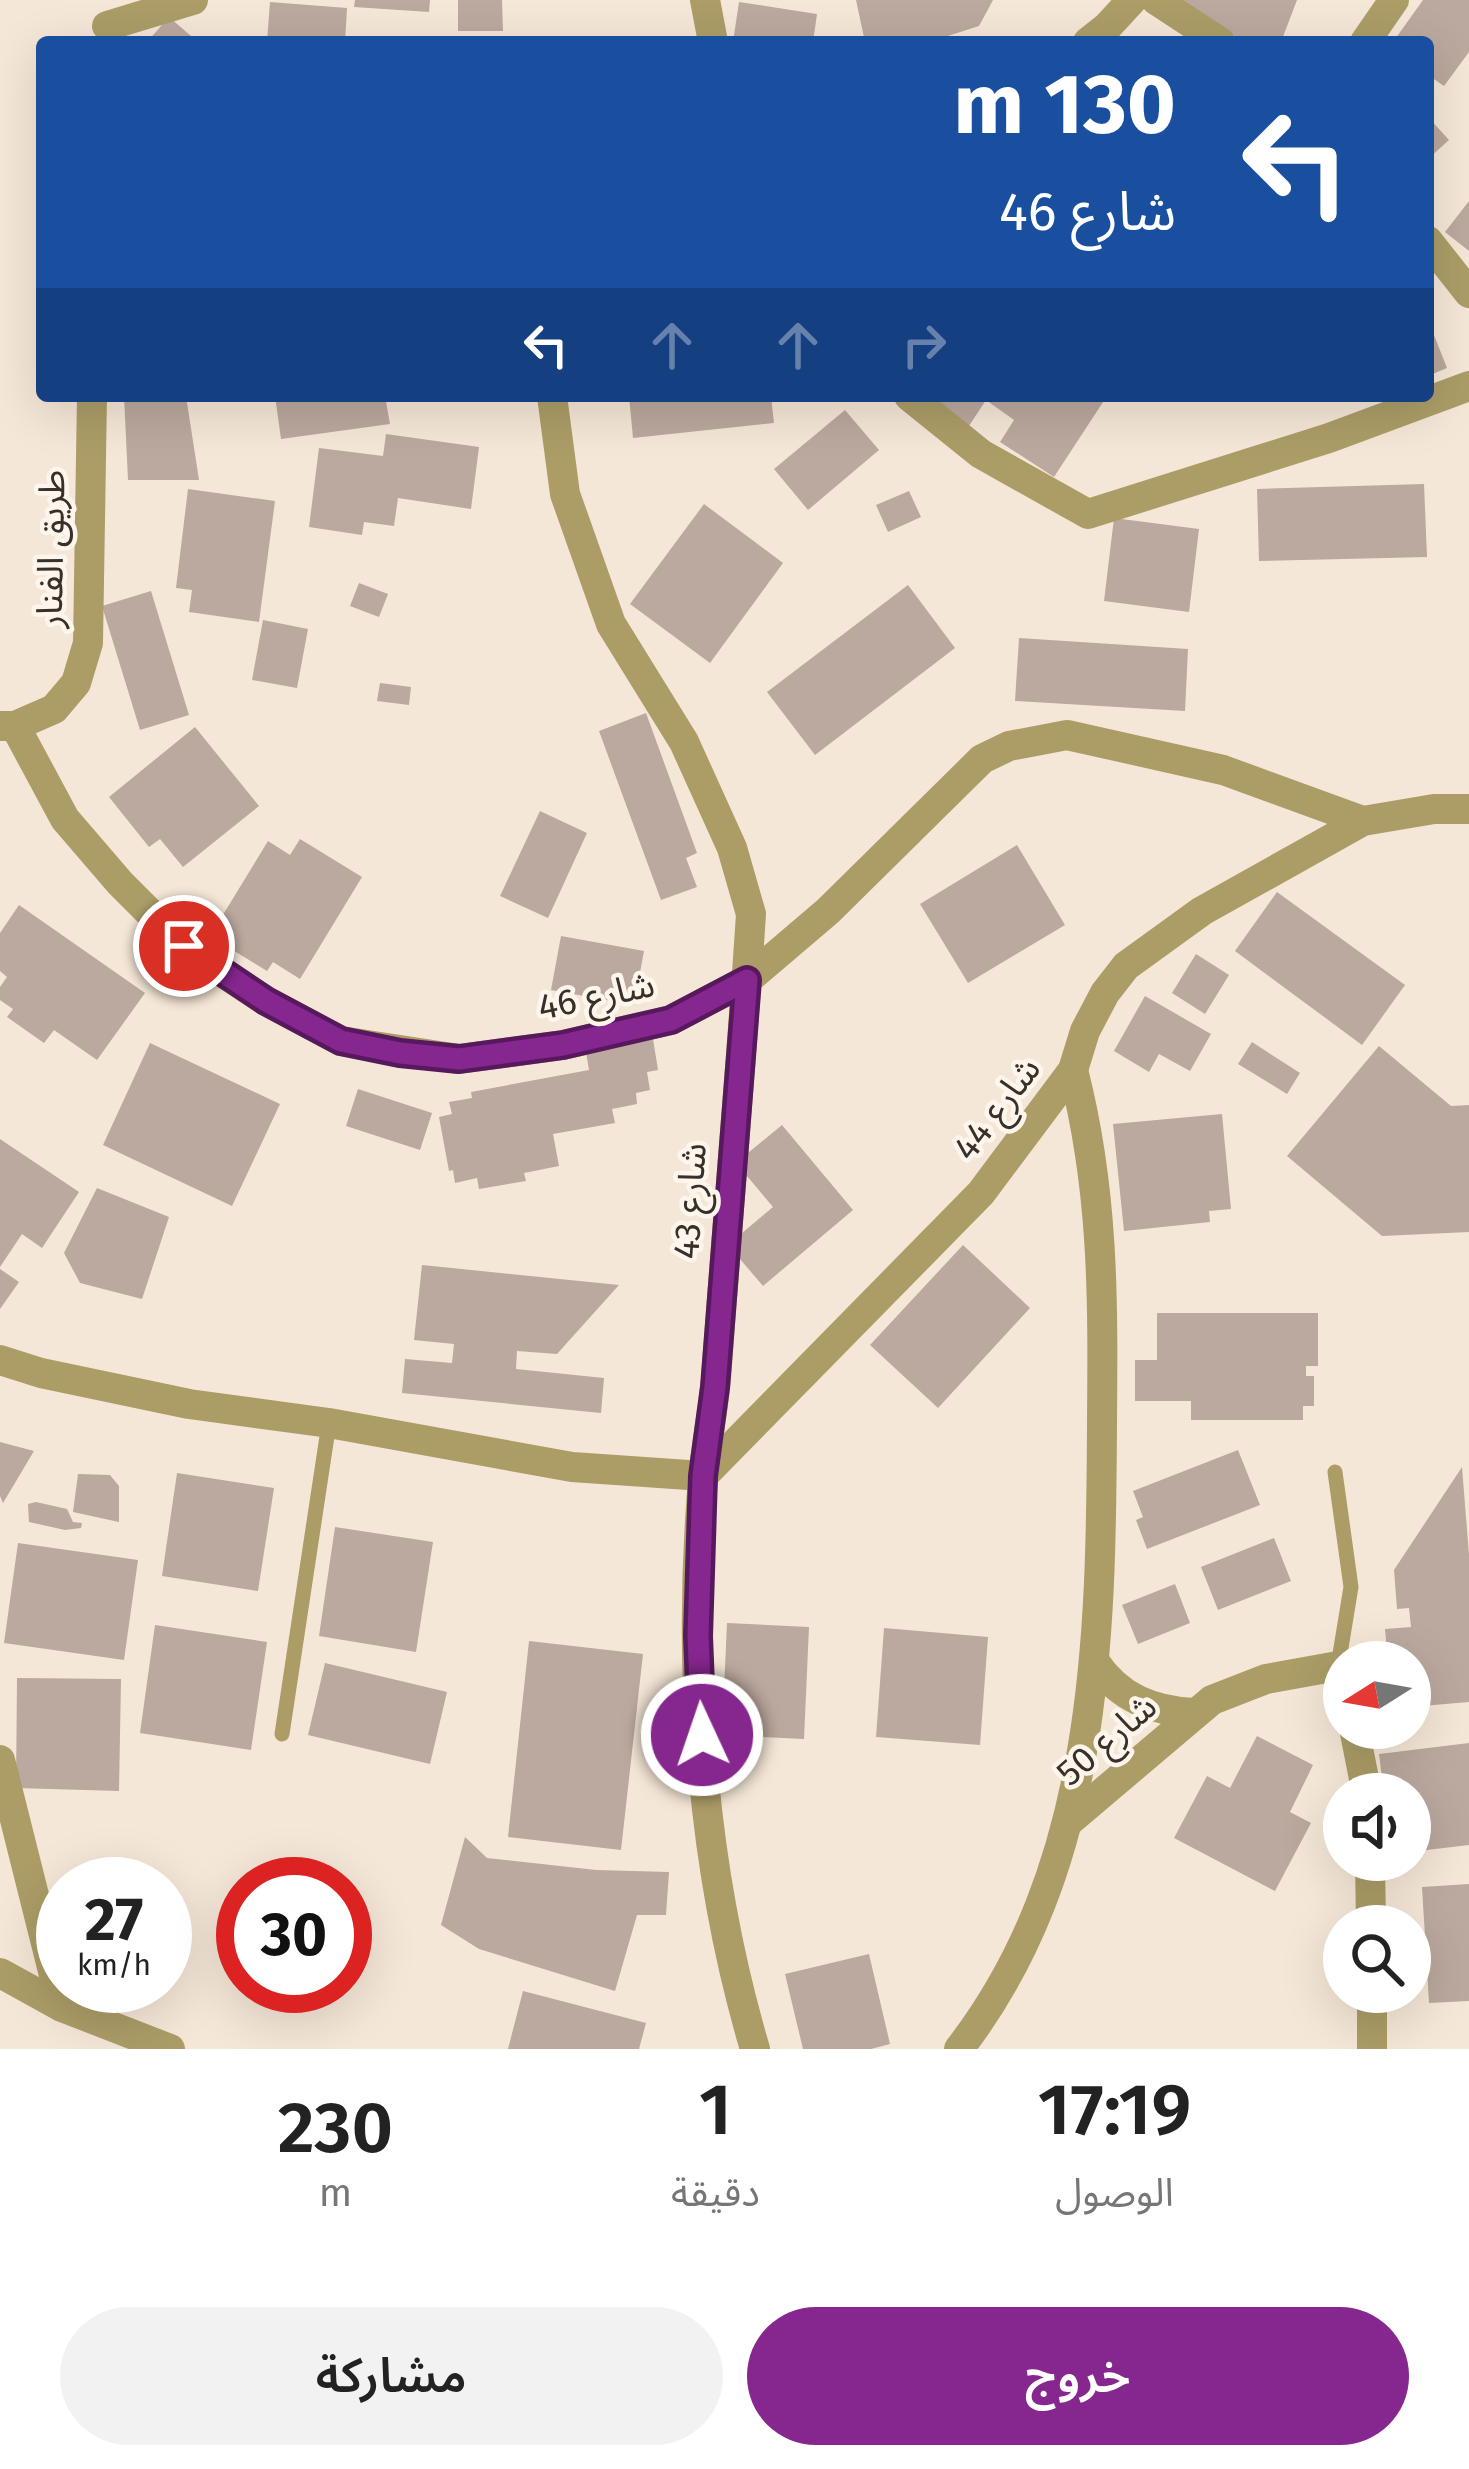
<!DOCTYPE html>
<html lang="ar">
<head>
<meta charset="utf-8">
<style>
	body { margin:0; font-family:"Fira Sans","Noto Sans Arabic",sans-serif; background:#f2f2f2; color:#222; direction:rtl; height:100vh; display:flex; flex-direction:column; font-size:45px; white-space:nowrap }
	* { box-sizing:border-box; margin:0 }
	p { font-size:39px; color:#767676 }
	.icon { flex:none; width:66px; height:66px; fill:none; stroke:currentColor; stroke-width:2; stroke-linecap:round; stroke-linejoin:round }
	.map { position:relative; height:2049px; overflow:hidden; direction:ltr }
	.sheet { display:flex; flex-direction:column; background:#fff; flex:1 }
	.sheet>* { flex:none }
	.top-card { position:absolute; left:36px; top:36px; width:1398px; height:366px; border-radius:12px; box-shadow:0 12px 48px #0002; direction:rtl; background:#1a4fa0; color:#fff; overflow:hidden }
	.needle { width:78px; rotate:259deg }
	.fabs { position:absolute; left:1323px; top:1641px; display:grid; gap:24px }
	.fabs a { display:grid; place-items:center; width:108px; height:108px; border-radius:50%; background:#fff; box-shadow:0 12px 48px #0002; font-size:60px }
	.speed { position:absolute; left:36px; top:1857px; display:flex; gap:24px; font-size:60px; font-weight:700; text-align:center }
	.speed>* { display:grid; place-content:center; width:156px; height:156px; border-radius:50%; background:#fff; box-shadow:0 12px 48px #0002; line-height:1 }
	.speed small { font-size:30px; font-weight:400 }
	.speed .limit { border:18px solid #d22; background:#fff; color:#111 }
	.pin { position:absolute; display:grid; place-items:center; width:102px; height:102px; color:#fff; margin:-51px; border:6px solid #fff; border-radius:50%; box-shadow:0 3px 12px #0007 }
	.me { position:absolute; width:132px; margin:-66px; rotate:357deg; stroke-linejoin:round; filter:drop-shadow(0 0 9px #0008) }
	.turn { display:flex; align-items:center; gap:42px; height:252px; padding:0 60px; font-size:54px }
	.turn .icon { width:156px; height:156px; stroke-width:2.5 }
	.turn b { display:block; font-size:84px; line-height:102px }
	.lanes { display:flex; align-items:center; height:114px; padding:0 60px; background:#0003; justify-content:center; gap:60px; direction:ltr }
	.lanes .off { opacity:.35 }
	.eta { display:flex; justify-content:space-evenly; align-items:center; height:204px; text-align:center }
	.eta b { font-size:72px; font-weight:600; line-height:84px }
	.button { display:flex; gap:24px; margin-top:auto; padding:24px 60px }
	.button a { flex:1; height:138px; border-radius:72px; background:#86268f; color:#fff; font-size:48px; font-weight:600; line-height:138px; text-align:center }
	.button a+a { background:#f2f2f2; color:#222 }
	.map>svg:first-child { display:block }
	.building { fill:#bba89e }
	.lines { fill:none; stroke-linecap:round; stroke-linejoin:round }
	.service { stroke:#ac9d67; stroke-width:15 }
	.minor { stroke:#ac9d67; stroke-width:30 }
	.tertiary { stroke:#ac9d67; stroke-width:30 }
	.route-casing { stroke:#57195d; stroke-width:30 }
	.route { stroke:#86268f; stroke-width:21 }
	.labels { text-anchor:middle; stroke-width:9; stroke-linejoin:round; paint-order:stroke }
	.street-label { font-size:36px; fill:#36312a; stroke:#fef6ec }
</style>
</head>
<body>
<div class="map">
<svg width="1469" height="2049" viewBox="0 0 1469 2049">
	<rect width="100%" height="100%" fill="#f5e7d7"/>
	<g class="building">
		<polygon points="355,0 430,0 429,12 354,7"/>
		<polygon points="458,0 502,0 503,31 458,31"/>
		<polygon points="856,0 993,0 979,26 929,42 865,42"/>
		<polygon points="1176,0 1297,0 1281,42 1246,42 1174,4"/>
		<polygon points="1423,0 1469,0 1469,52 1444,86 1428,75 1428,42 1393,42"/>
		<polygon points="270,2 347,8 345,42 267,42"/>
		<polygon points="739,2 817,14 813,42 733,42"/>
		<polygon points="169,17 198,42 147,42"/>
		<polygon points="1428,117 1449,140 1428,159"/>
		<polygon points="1469,201 1469,251 1445,232"/>
		<polygon points="1428,320 1447,368 1428,376"/>
		<polygon points="124,396 186,396 199,480 128,480"/>
		<polygon points="275,396 385,396 390,424 281,439"/>
		<polygon points="629,396 771,396 774,423 633,438"/>
		<polygon points="918,396 1107,396 1054,477 1000,442 1014,420 986,400 967,429"/>
		<polygon points="845,410 879,450 808,510 774,469"/>
		<polygon points="386,434 479,447 471,509 398,498 394,526 364,522 362,535 309,527 319,448 383,456"/>
		<polygon points="1424,484 1427,557 1259,561 1257,489"/>
		<polygon points="188,489 275,501 259,622 189,612 192,590 176,588"/>
		<polygon points="909,491 921,517 888,532 876,505"/>
		<polygon points="704,504 783,563 710,663 630,604"/>
		<polygon points="1114,518 1199,529 1189,612 1104,601"/>
		<polygon points="359,583 388,594 379,617 350,606"/>
		<polygon points="908,585 955,648 815,755 767,692"/>
		<polygon points="151,591 189,715 140,730 102,606"/>
		<polygon points="263,620 308,629 297,688 252,680"/>
		<polygon points="1019,638 1188,649 1185,711 1015,701"/>
		<polygon points="380,683 411,687 409,705 377,701"/>
		<polygon points="646,713 697,853 686,858 697,887 661,900 599,731"/>
		<polygon points="195,727 259,806 183,867 160,839 149,847 109,797"/>
		<polygon points="540,811 587,833 548,918 500,896"/>
		<polygon points="300,839 362,877 300,979 273,962 267,971 226,946 234,933 218,923 268,841 290,855"/>
		<polygon points="1017,845 1065,925 968,983 920,904"/>
		<polygon points="1277,892 1405,985 1362,1045 1235,951"/>
		<polygon points="19,905 145,993 97,1060 54,1030 44,1043 7,1017 13,1009 0,1000 0,987 7,977 0,971 0,933"/>
		<polygon points="561,936 644,951 634,1005 551,990"/>
		<polygon points="1196,954 1229,975 1205,1014 1172,993"/>
		<polygon points="1145,996 1211,1034 1190,1071 1159,1054 1149,1072 1114,1051"/>
		<polygon points="653,1039 658,1070 647,1072 650,1090 636,1093 637,1104 612,1109 615,1123 553,1134 559,1166 524,1173 526,1181 479,1189 477,1178 455,1183 453,1170 449,1171 439,1117 452,1114 449,1102 472,1098 471,1092 589,1070 586,1052"/>
		<polygon points="1252,1042 1300,1073 1287,1094 1238,1064"/>
		<polygon points="150,1043 280,1104 232,1206 103,1145"/>
		<polygon points="1379,1046 1451,1106 1469,1105 1469,1232 1382,1236 1287,1156"/>
		<polygon points="358,1089 432,1113 420,1150 346,1126"/>
		<polygon points="1222,1114 1231,1209 1209,1211 1210,1222 1124,1231 1113,1124"/>
		<polygon points="782,1125 853,1210 763,1286 728,1245 773,1207 736,1163"/>
		<polygon points="0,1139 79,1192 42,1248 22,1234 0,1267"/>
		<polygon points="97,1188 169,1217 142,1299 80,1283 64,1253"/>
		<polygon points="963,1245 1030,1308 938,1408 870,1345"/>
		<polygon points="422,1265 619,1285 557,1354 517,1351 516,1369 604,1378 601,1413 402,1393 405,1359 452,1363 454,1344 414,1340"/>
		<polygon points="0,1269 19,1282 0,1309"/>
		<polygon points="1157,1313 1318,1313 1318,1366 1306,1366 1306,1376 1314,1376 1314,1406 1303,1406 1303,1420 1191,1420 1191,1401 1135,1401 1135,1360 1157,1360"/>
		<polygon points="0,1442 34,1451 3,1503 0,1496"/>
		<polygon points="1238,1450 1260,1505 1147,1549 1136,1520 1143,1517 1133,1491"/>
		<polygon points="1462,1467 1469,1555 1469,1702 1410,1707 1410,1662 1388,1662 1385,1629 1411,1627 1409,1608 1397,1609 1394,1570"/>
		<polygon points="177,1473 274,1488 258,1591 162,1576"/>
		<polygon points="78,1474 110,1475 119,1486 119,1522 73,1512"/>
		<polygon points="36,1502 67,1509 73,1522 82,1523 81,1528 65,1530 29,1522 28,1504"/>
		<polygon points="335,1527 433,1542 416,1652 319,1636"/>
		<polygon points="1274,1538 1291,1581 1218,1610 1201,1567"/>
		<polygon points="18,1543 138,1560 124,1660 4,1643"/>
		<polygon points="1175,1584 1190,1623 1138,1644 1122,1605"/>
		<polygon points="727,1623 809,1627 804,1739 722,1735"/>
		<polygon points="155,1625 267,1642 251,1750 140,1733"/>
		<polygon points="884,1628 988,1637 980,1745 876,1737"/>
		<polygon points="529,1641 643,1654 621,1850 508,1837"/>
		<polygon points="325,1663 447,1692 430,1764 308,1735"/>
		<polygon points="17,1678 121,1679 119,1791 16,1788"/>
		<polygon points="1257,1736 1313,1765 1290,1812 1311,1823 1275,1891 1174,1838 1207,1776 1230,1788"/>
		<polygon points="1469,1743 1469,1845 1410,1852 1410,1794 1384,1794 1379,1754"/>
		<polygon points="465,1837 487,1858 596,1870 669,1872 666,1915 637,1915 615,1991 479,1949 441,1925"/>
		<polygon points="1469,1884 1469,2001 1429,2003 1422,1887"/>
		<polygon points="59,1886 63,1887 63,1941 56,1933"/>
		<polygon points="869,1954 890,2044 871,2049 803,2049 785,1974"/>
		<polygon points="102,1986 135,1986 134,1996 108,1994"/>
		<polygon points="523,1991 646,2023 639,2049 508,2049"/>
	</g>
	<g class="lines">
		<g class="service">
			<polyline points="1335,1472 1351,1587 1338,1666"/>
			<polyline points="282,1734 329,1423"/>
		</g>
		<g class="minor">
			<polyline points="705,0 713,42"/>
			<polyline points="1156,0 1220,42"/>
			<polyline points="107,26 193,0"/>
			<polyline points="1365,42 1394,0"/>
			<polyline points="1428,241 1469,293"/>
			<path d="M 552,396 L 565,494 L 611,624 L 684,742 L 732,848 L 751,914 C 741,1069 727,1224 716,1379 C 713,1412 706,1445 703,1479 C 687,1668 701,1867 755,2049"/>
			<polyline points="909,396 981,454 1088,514 1329,438 1469,386"/>
			<polyline points="15,726 65,819 120,883 184,947 266,1001 341,1041 459,1059 563,1045 671,1020 747,980 828,911 982,759 1009,746 1067,735 1223,770 1363,821"/>
			<polyline points="0,1360 41,1373 189,1404 329,1423 572,1467 703,1476"/>
			<polyline points="703,1476 981,1193 1073,1070 1085,1031 1105,993 1126,966 1202,911 1363,821 1434,809 1469,809"/>
			<path d="M 1095,1662 C 1119,1698 1153,1711 1194,1713"/>
			<polyline points="1354,1728 1367,1794"/>
			<polyline points="0,1760 62,2007"/>
			<polyline points="1068,1822 1212,1700 1266,1679 1338,1666 1344,1694"/>
			<polyline points="1370,1860 1371,1926"/>
			<polyline points="0,1973 62,2007 170,2049"/>
			<polyline points="1372,1992 1372,2049"/>
			<path d="M 959,2049 C 1098,1869 1101,1640 1102,1423 C 1103,1299 1104,1191 1073,1070"/>
		</g>
		<g class="tertiary">
			<polyline points="1088,42 1107,27 1132,0"/>
			<polyline points="0,726 15,726 54,709 76,683 88,643 92,396"/>
		</g>
	</g>
	<g class="lines">
		<defs>
			<polyline id="route" points="184,946 266,1001 341,1041 400,1053 459,1059 563,1045 671,1020 747,980 715,1387 703,1476 698,1636 702,1735"/>
		</defs>
		<use href="#route" class="route-casing"/>
		<use href="#route" class="route"/>
	</g>
	<g class="labels">
		<g class="street-label">
			<text transform="translate(50 549) rotate(-89)" y="13">طريق الفنار</text>
			<text transform="translate(596 995) rotate(-12)" y="13">شارع 46</text>
			<text transform="translate(996 1108) rotate(-53)" y="13">شارع 44</text>
			<text transform="translate(689 1201) rotate(-86)" y="13">شارع 43</text>
			<text transform="translate(1106 1739) rotate(-41)" y="13">شارع 50</text>
		</g>
	</g>
</svg>
<div class="fabs">
<a><svg class="needle" viewBox="-14 -14 28 28"><path d="M0-13l5 13h-10z" fill="#e53935"/><path d="M0 13l5-13h-10z" fill="#767676"/></svg></a>
<a><svg class="icon" aria-label="sound" viewBox="0 0 24 24"><path d="M4 9h4l5-4v14l-5-4H4zM17 9q2 3 0 6"/></svg></a>
<a><svg class="icon" aria-label="search" viewBox="0 0 24 24"><circle cx="10" cy="10" r="6"/><path d="M15 15l6 6"/></svg></a>
</div>
<div class="speed"><div>27<small>km/h</small></div><div class="limit">30</div></div>
<div class="pin" style="left:184px;top:946px;background:#d93025"><svg class="icon" aria-label="arrive" viewBox="0 0 24 24"><path d="M6 21V4h12l-3 4 3 4H6"/></svg></div>
<svg class="me" style="left:702px;top:1735px" viewBox="-20 -20 40 40"><circle r="17" fill="#86268f" stroke="#fff" stroke-width="3"/><path d="M0-11L8 9 0 5-8 9z" fill="#fff"/></svg>
<div class="top-card">
<div class="turn"><svg class="icon" aria-label="left" viewBox="0 0 24 24"><path d="M17 20v-9H6M10 6l-5 5 5 5"/></svg><div><b>130 m</b>شارع 46</div></div>
<div class="lanes"><svg class="icon" aria-label="left" viewBox="0 0 24 24"><path d="M17 20v-9H6M10 6l-5 5 5 5"/></svg><svg class="icon off" aria-label="ahead" viewBox="0 0 24 24"><path d="M12 20V5M6 11l6-6 6 6"/></svg><svg class="icon off" aria-label="ahead" viewBox="0 0 24 24"><path d="M12 20V5M6 11l6-6 6 6"/></svg><svg class="icon off" aria-label="right" viewBox="0 0 24 24"><path d="M7 20v-9h11M14 6l5 5-5 5"/></svg></div>
</div>
</div>
<section class="sheet">
<div class="eta">
<div><b>17:19</b><p>الوصول</p></div>
<div><b>1</b><p>دقيقة</p></div>
<div><b>230</b><p>m</p></div>
</div>
<div class="button"><a>خروج</a><a>مشاركة</a></div>
</section>
</body>
</html>
